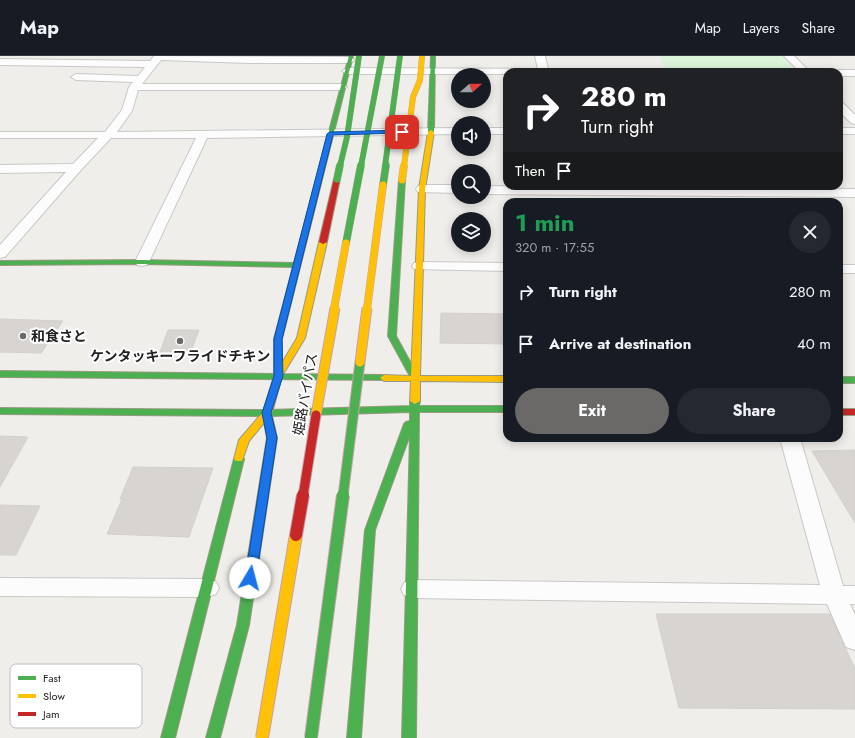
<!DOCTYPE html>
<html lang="en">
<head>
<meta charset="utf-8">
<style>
	body { margin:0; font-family:Jost,"Noto Sans JP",sans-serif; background:#242831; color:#f1f3f6; height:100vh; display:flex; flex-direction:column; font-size:15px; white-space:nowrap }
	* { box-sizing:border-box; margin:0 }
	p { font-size:13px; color:#9ea1a6 }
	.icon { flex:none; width:22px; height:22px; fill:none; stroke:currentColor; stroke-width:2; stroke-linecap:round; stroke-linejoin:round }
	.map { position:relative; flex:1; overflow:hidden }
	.panel { position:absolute; left:503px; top:142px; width:340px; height:244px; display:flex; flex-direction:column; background:#171b24; border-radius:12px; box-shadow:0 2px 10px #0003 }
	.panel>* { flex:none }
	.hud { position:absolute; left:503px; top:12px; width:340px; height:122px; border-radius:12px; box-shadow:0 2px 10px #0003; background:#202124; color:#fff; overflow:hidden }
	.needle { width:26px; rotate:69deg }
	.buttons { position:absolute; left:451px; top:12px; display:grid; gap:8px }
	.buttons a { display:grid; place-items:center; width:40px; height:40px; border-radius:50%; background:#171b24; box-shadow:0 2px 10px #0003; font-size:20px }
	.pin { position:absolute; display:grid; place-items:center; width:34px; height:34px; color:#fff; margin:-17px; border-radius:8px; box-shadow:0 2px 6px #0006 }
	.me { position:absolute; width:44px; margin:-22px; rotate:8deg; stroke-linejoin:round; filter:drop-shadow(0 0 3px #0008) }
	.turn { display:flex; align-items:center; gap:14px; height:84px; padding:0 12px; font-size:18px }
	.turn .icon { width:52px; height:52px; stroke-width:2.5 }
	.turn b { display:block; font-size:28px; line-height:34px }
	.then { display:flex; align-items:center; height:38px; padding:0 12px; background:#0003; gap:8px; font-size:15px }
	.round { display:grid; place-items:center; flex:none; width:42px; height:42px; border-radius:21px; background:#242831 }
	.headline { display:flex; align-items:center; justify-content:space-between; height:68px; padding:0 12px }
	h1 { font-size:24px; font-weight:700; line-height:30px; color:#1e9e55 }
	.action { display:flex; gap:8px; margin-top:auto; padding:8px 12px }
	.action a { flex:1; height:46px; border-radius:24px; background:#6a6968; color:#fff; font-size:16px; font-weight:700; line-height:46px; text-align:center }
	.action a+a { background:#242831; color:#f1f3f6 }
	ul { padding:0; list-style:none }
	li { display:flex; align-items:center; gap:12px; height:52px; padding:0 12px }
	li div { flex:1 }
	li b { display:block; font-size:15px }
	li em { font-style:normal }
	header { display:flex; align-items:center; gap:24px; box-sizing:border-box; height:56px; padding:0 20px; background:#171b24; border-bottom:1px solid #363941 }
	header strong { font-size:19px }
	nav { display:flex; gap:22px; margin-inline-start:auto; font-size:14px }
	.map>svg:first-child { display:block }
	.park { fill:#daf5da }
	.building { fill:#d7d4d2; stroke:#d3d0cc }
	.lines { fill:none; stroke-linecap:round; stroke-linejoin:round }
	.street-casing { stroke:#c9c8c7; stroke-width:2 }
	.fast-casing { stroke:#999a82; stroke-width:2 }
	.slow-casing { stroke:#999a82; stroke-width:2 }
	.jam-casing { stroke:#999a82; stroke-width:2 }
	.street { fill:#fdfcfc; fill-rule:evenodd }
	.fast { fill:#4caf50; fill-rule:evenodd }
	.slow { fill:#ffc107; fill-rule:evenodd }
	.jam { fill:#c62828; fill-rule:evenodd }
	.fast-bridge-far3-casing { stroke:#c5a2ac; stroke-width:6; stroke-linecap:butt }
	.fast-bridge-far2-casing { stroke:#c5a2ac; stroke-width:8; stroke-linecap:butt }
	.fast-bridge-far1-casing { stroke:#c5a2ac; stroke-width:11; stroke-linecap:butt }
	.fast-bridge-casing { stroke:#c5a2ac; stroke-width:14; stroke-linecap:butt }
	.slow-bridge-far3-casing { stroke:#c5a2ac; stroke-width:6; stroke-linecap:butt }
	.slow-bridge-far2-casing { stroke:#c5a2ac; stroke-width:8; stroke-linecap:butt }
	.slow-bridge-far1-casing { stroke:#c5a2ac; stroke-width:11; stroke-linecap:butt }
	.slow-bridge-casing { stroke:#c5a2ac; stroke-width:14; stroke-linecap:butt }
	.jam-bridge-far1-casing { stroke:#c5a2ac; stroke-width:11; stroke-linecap:butt }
	.jam-bridge-casing { stroke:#c5a2ac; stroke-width:14; stroke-linecap:butt }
	.fast-bridge-far3 { stroke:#4caf50; stroke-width:5.5 }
	.fast-bridge-far2 { stroke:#4caf50; stroke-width:7 }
	.fast-bridge-far1 { stroke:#4caf50; stroke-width:9 }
	.fast-bridge { stroke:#4caf50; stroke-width:12 }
	.slow-bridge-far3 { stroke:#ffc107; stroke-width:5.5 }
	.slow-bridge-far2 { stroke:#ffc107; stroke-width:7 }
	.slow-bridge-far1 { stroke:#ffc107; stroke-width:9 }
	.slow-bridge { stroke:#ffc107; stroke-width:12 }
	.jam-bridge-far1 { stroke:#c62828; stroke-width:9 }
	.jam-bridge { stroke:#c62828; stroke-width:12 }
	.route { fill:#1a73e8; stroke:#114b97 }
	.poi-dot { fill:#6a6968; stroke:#fff; stroke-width:1.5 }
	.labels { text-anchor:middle; stroke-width:4; stroke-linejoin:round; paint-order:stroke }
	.poi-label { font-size:14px; font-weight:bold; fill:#222; stroke:#fff; text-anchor:start }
	.street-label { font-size:14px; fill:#222; stroke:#fff }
	.key { fill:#fff; stroke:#bdbdbd; stroke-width:1 }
	.key-label { font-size:11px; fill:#222 }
</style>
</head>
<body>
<header>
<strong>Map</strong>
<nav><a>Map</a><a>Layers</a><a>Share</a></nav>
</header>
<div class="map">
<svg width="855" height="682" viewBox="0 0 855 682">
	<rect width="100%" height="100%" fill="#f0eeeb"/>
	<polygon class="park" points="659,0 781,0 795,14 667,14"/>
	<g class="building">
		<polygon points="441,257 507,258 507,288 440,287"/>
		<polygon points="0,263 63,265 41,297 0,296"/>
		<polygon points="168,274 199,274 191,295 160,296"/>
		<polygon points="0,380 28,381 0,431"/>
		<polygon points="855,394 855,467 812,395"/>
		<polygon points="133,411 213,412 189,481 107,478 122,443 120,443"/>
		<polygon points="0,449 40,450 16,499 0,499"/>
		<polygon points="656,558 830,558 855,613 855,653 679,652"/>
	</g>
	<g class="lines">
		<defs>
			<g id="street">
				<polygon points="154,0 350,1 355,4 350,7 249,7 161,4 142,28 342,28 347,31 342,34 138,34 132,55 117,76 458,72 458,78 207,82 149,206 147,209 142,210 137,209 135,206 196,82 111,82 80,115 5,201 0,202 0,189 66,116 0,117 0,109 73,108 98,82 0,82 0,76 105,76 122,54 129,31 133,26 76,24 71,21 76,18 138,20 145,11 0,9 0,3 150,5"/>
				<polygon points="535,0 545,0 548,13 705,13 710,16 507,16 507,18 347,18 342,15 347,12 538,13"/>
				<polygon points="784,0 794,0 810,16 800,16"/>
				<polygon points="839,14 855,14 855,20 839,20 839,16 835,16"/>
				<polygon points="839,46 843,47 855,59 855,68 851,67 839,55"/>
				<rect x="484" y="72" width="23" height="6"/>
				<rect x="839" y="72" width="16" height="6"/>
				<polygon points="422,129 458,129 458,137 418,136 416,133 418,130"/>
				<polygon points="484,130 855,133 855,141 484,138"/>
				<polygon points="419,206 507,207 507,215 414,213 412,210 414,207"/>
				<rect x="839" y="209" width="16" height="8"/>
				<polygon points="780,382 800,382 843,530 855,530 855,548 850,548 855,559 855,594 846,591 827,548 412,542 404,539 401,533 404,527 412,524 820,529"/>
				<polygon points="0,522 208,523 216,526 219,532 216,538 208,541 0,540"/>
			</g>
			<g id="fast">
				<polygon points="349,0 353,0 282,283 282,318 384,319 387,320 388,322 387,324 0,321 0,315 274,318 274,283 293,211 142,208 0,209 0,205 142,204 294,207"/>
				<polygon points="431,0 435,0 434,76 431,78 428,76"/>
				<polygon points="402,122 405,124 396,280 419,322 415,325 411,322 388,280 399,124"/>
				<rect x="839" y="321" width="16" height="6"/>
				<polygon points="415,342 420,345 419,350 507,350 507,356 419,356 416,682 402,682 410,379 375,474 361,682 347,682 365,474 404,368 406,366 410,365 410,356 272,360 277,382 249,569 220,682 206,682 237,569 267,382 263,360 0,358 0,352 267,354 410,350 410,345"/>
				<polygon points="239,400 242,401 244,403 175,682 161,682 234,403 236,401"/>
			</g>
			<g id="slow">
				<polygon points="431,74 434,76 425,133 420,320 507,320 507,326 420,325 420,345 415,348 410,345 411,325 384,325 380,322 384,319 411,320 419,133 428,76"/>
				<polygon points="323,184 327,186 305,282 282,320 272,357 249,385 242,405 236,405 234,403 239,384 263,356 274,320 297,282 319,186"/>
			</g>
			<g id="jam">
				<polygon points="337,121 340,123 327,186 323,188 319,186 334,123"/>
				<rect x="839" y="353" width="16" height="6"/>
			</g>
		</defs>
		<use href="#street" class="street-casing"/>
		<use href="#fast" class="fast-casing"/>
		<use href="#slow" class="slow-casing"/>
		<use href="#jam" class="jam-casing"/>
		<use href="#street" class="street"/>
		<use href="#fast" class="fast"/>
		<use href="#slow" class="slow"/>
		<use href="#jam" class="jam"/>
		<defs>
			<g id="fast-bridge-far3">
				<polyline points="340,110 347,81 359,0"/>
				<polyline points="361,110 382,0"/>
				<polyline points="385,110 400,0"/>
			</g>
			<g id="fast-bridge-far2">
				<polyline points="337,123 340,109"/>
				<polyline points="383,129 386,109"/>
				<polyline points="346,187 361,109"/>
			</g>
			<polyline id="fast-bridge-far1" points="343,440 360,306"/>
			<polyline id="fast-bridge" points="311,682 343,439"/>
			<polyline id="slow-bridge-far3" points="404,110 413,41 420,24 422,0"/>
			<g id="slow-bridge-far2">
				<polyline points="402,124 404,109"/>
				<polyline points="334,253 346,187"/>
				<polyline points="367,253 383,129"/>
			</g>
			<g id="slow-bridge-far1">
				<polyline points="360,306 367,252"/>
				<polyline points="316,359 335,252"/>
			</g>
			<polyline id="slow-bridge" points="262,682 296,479"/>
			<polyline id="jam-bridge-far1" points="303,440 316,359"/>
			<polyline id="jam-bridge" points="296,479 303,439"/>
		</defs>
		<use href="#fast-bridge-far3" class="fast-bridge-far3-casing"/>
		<use href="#fast-bridge-far2" class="fast-bridge-far2-casing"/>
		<use href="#fast-bridge-far1" class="fast-bridge-far1-casing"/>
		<use href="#fast-bridge" class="fast-bridge-casing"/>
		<use href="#slow-bridge-far3" class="slow-bridge-far3-casing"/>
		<use href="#slow-bridge-far2" class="slow-bridge-far2-casing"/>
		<use href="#slow-bridge-far1" class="slow-bridge-far1-casing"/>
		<use href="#slow-bridge" class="slow-bridge-casing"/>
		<use href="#jam-bridge-far1" class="jam-bridge-far1-casing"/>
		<use href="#jam-bridge" class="jam-bridge-casing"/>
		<use href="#fast-bridge-far3" class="fast-bridge-far3"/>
		<use href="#fast-bridge-far2" class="fast-bridge-far2"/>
		<use href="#fast-bridge-far1" class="fast-bridge-far1"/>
		<use href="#fast-bridge" class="fast-bridge"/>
		<use href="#slow-bridge-far3" class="slow-bridge-far3"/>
		<use href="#slow-bridge-far2" class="slow-bridge-far2"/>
		<use href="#slow-bridge-far1" class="slow-bridge-far1"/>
		<use href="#slow-bridge" class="slow-bridge"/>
		<use href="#jam-bridge-far1" class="jam-bridge-far1"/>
		<use href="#jam-bridge" class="jam-bridge"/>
	</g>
	<polygon class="route" points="402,74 405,76 404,77 333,79 282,283 283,320 271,357 277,382 256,522 255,526 250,527 246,526 245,522 267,382 262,357 274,320 274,283 327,78 330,76"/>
	<g class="poi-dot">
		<circle cx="23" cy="280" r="4"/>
		<circle cx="180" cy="285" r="4"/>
	</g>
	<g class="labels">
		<g class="poi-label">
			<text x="31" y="285">和食さと</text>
			<text x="180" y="305" text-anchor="middle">ケンタッキーフライドチキン</text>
		</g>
		<g class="street-label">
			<text transform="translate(305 338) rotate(-80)" y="5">姫路バイパス</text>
		</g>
	</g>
	<rect x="10" y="608" width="132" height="64" rx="6" class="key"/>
	<rect x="18" y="620" width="18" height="4" fill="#4caf50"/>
	<rect x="18" y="638" width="18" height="4" fill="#ffc107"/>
	<rect x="18" y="656" width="18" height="4" fill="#c62828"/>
	<g class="key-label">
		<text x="43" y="626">Fast</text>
		<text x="43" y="644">Slow</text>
		<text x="43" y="662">Jam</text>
	</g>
</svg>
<div class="buttons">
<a><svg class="needle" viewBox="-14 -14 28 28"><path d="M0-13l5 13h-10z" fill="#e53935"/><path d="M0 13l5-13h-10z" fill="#9ea1a6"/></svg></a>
<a><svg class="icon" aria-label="sound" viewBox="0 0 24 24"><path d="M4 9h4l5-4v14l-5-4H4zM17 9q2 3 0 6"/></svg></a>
<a><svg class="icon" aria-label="search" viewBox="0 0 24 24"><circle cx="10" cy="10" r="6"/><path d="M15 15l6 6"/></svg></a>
<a><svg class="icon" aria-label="layers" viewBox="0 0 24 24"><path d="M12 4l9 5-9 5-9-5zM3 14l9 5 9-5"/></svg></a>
</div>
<div class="pin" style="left:402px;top:76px;background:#d93025"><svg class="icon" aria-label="arrive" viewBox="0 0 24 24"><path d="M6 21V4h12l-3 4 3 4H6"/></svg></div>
<svg class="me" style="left:250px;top:522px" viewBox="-20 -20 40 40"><circle r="19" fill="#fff"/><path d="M0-13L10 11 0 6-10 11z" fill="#1a73e8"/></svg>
<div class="hud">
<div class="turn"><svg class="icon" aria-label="right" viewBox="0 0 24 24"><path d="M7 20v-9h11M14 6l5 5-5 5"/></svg><div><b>280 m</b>Turn right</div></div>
<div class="then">Then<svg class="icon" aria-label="arrive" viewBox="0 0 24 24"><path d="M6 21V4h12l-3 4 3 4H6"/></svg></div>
</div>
<section class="panel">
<div class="headline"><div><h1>1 min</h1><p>320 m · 17:55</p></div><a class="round"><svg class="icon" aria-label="close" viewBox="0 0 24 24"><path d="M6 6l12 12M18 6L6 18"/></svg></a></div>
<ul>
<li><svg class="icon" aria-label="right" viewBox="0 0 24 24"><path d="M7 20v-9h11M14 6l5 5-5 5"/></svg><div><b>Turn right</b></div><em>280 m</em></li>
<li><svg class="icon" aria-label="arrive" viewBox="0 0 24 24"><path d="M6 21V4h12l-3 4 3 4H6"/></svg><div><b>Arrive at destination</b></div><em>40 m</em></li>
</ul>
<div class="action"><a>Exit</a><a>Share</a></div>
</section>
</div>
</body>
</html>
